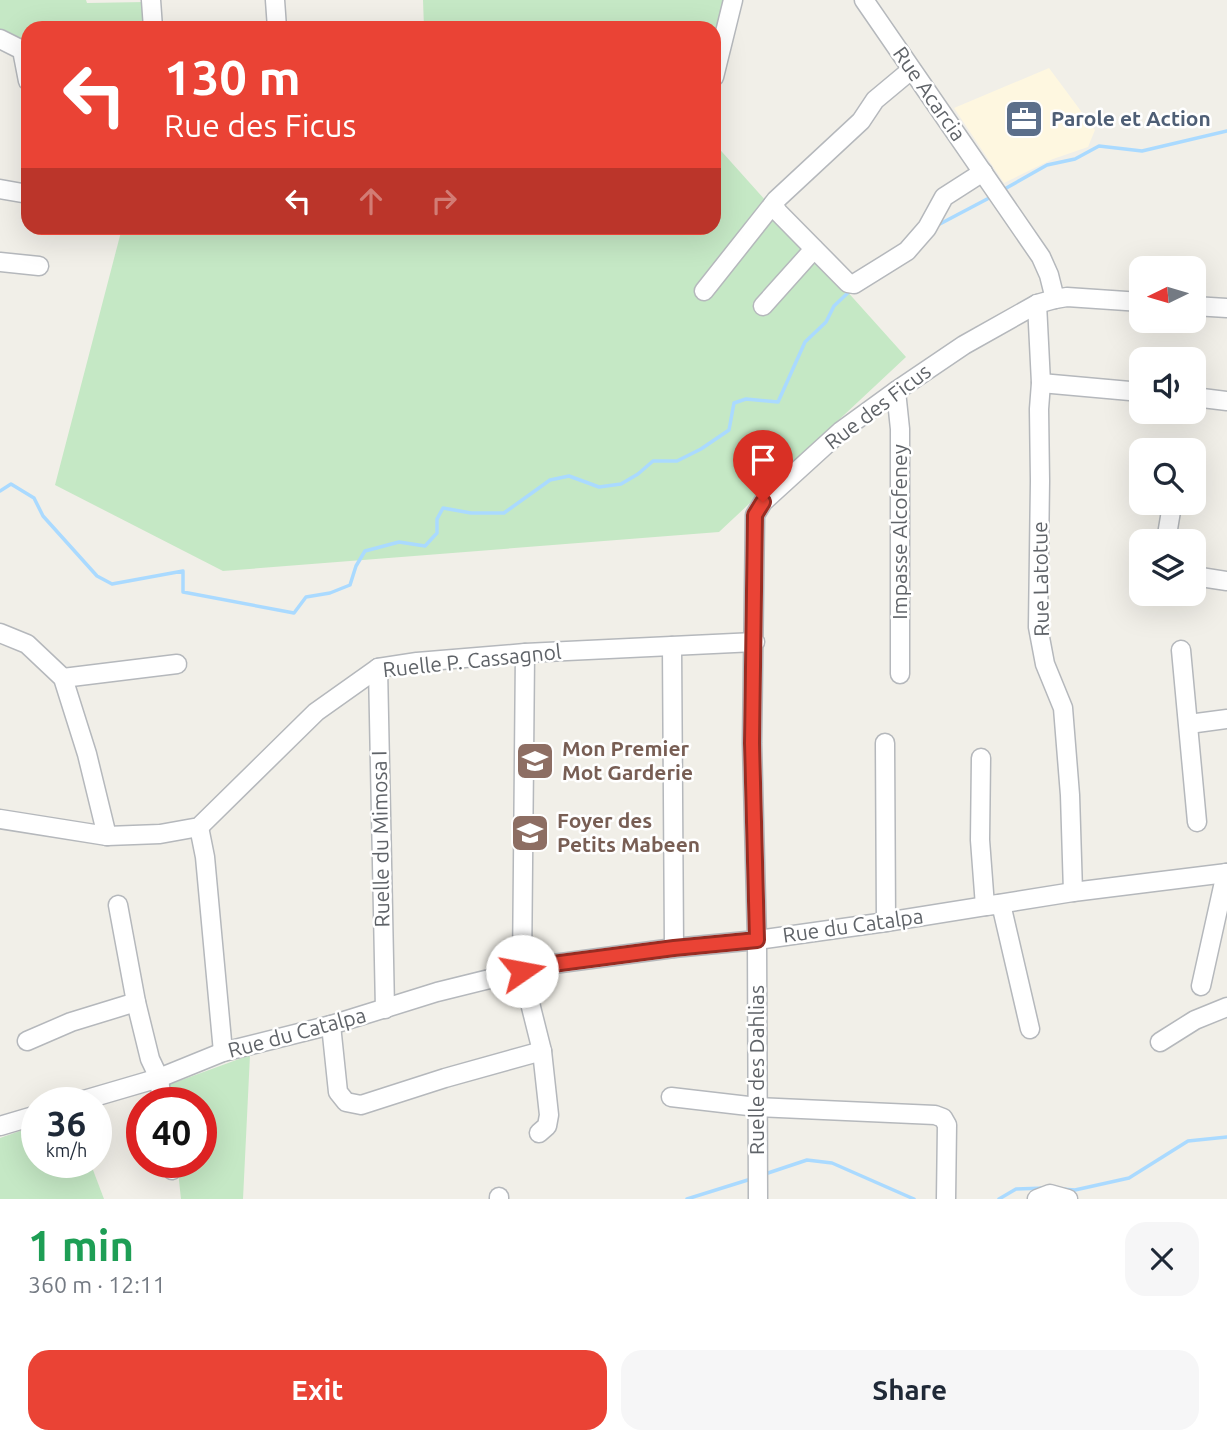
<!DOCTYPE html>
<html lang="en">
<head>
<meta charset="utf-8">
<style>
	body { margin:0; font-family:Ubuntu,sans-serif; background:#f6f6f7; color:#1f2937; height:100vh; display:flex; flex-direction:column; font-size:26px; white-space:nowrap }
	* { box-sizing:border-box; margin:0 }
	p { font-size:23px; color:#747a83 }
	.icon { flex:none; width:38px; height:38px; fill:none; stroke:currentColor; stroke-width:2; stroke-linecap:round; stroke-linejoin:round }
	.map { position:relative; height:1199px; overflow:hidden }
	.details { display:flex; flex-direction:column; background:#fff; flex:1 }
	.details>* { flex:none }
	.hud { position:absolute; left:21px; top:21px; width:700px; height:214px; border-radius:21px; box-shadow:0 7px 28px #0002; background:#ea4335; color:#fff; overflow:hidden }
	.needle { width:46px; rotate:265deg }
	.controls { position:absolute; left:1129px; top:256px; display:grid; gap:14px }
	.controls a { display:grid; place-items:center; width:77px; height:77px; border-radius:14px; background:#fff; box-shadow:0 7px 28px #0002; font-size:35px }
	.speed { position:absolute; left:21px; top:1087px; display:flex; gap:14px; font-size:35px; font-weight:700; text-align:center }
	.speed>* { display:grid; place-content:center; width:91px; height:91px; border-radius:50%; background:#fff; box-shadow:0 7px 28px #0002; line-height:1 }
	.speed small { font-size:18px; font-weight:400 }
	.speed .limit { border:10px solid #d22; background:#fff; color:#111 }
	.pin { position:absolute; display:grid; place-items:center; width:60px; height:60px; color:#fff; margin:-72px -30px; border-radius:50% 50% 50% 0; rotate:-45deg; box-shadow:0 0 7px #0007 }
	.pin .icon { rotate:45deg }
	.me { position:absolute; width:77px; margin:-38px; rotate:78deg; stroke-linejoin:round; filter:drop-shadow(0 0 5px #0008) }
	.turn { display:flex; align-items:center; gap:24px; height:147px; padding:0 28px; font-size:32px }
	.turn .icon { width:91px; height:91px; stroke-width:2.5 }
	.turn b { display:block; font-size:49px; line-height:60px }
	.lanes { display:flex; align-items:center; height:66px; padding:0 28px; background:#0003; justify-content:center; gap:35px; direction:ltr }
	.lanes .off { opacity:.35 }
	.round { display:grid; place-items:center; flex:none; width:74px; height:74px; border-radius:21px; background:#f6f6f7 }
	.overview { display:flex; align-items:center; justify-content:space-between; height:119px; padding:0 28px }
	h1 { font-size:42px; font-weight:700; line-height:52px; color:#1e9e55 }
	.action { display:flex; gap:14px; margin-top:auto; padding:14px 28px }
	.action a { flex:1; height:80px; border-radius:21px; background:#ea4335; color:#fff; font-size:28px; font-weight:700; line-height:80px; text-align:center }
	.action a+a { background:#f6f6f7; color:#1f2937 }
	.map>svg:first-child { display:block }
	.commercial { fill:#fef7e0 }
	.green { fill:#c5e8c5 }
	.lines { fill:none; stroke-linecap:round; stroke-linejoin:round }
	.stream { stroke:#aadaff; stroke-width:3.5 }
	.minor-casing { stroke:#b5b8bc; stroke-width:21 }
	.minor { stroke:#fff; stroke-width:18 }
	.route-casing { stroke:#982c22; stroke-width:18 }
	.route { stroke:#ea4335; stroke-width:12 }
	.labels { text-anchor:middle; stroke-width:5; stroke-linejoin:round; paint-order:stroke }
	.street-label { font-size:21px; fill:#5f6368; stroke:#fff }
	.service-label { font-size:21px; font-weight:bold; fill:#4e5e75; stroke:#fff; text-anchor:start }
	.education-label { font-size:21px; font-weight:bold; fill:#785e54; stroke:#fff; text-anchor:start }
</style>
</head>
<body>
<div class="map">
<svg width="1227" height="1199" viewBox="0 0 1227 1199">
	<rect width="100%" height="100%" fill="#f1efe8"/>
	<polygon class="commercial" points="1049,68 1095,130 1088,147 1053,159 1004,183 954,108"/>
	<g class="green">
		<polygon points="0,0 86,0 87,3 145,2 148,28 28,28 28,42 20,41 0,29"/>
		<polygon points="423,0 739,0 714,99 714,28 424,28"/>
		<polygon points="714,143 906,357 719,532 223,571 55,485 122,228 714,228"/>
		<polygon points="250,1055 243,1199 181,1199 177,1162 201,1162 201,1102 170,1102 168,1085"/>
		<polygon points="37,1125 37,1162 90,1162 104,1199 0,1199 0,1138"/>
	</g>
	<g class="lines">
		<g class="stream">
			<polyline points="1001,191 1047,165 1075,159 1099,146 1142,151 1227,131"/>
			<polyline points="936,226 991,197"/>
			<polyline points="0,491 11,484 34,498 43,516 97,576 112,584 183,571 183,592 294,613 306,597 330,593 350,585 356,566 365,551 399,542 425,546 437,533 437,519 443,508 471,513 504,513 550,480 569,476 599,487 621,484 638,474 653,461 677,461 701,449 729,430 734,403 746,399 778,402 805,342 826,322 834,306 852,289"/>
			<polyline points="765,1174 807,1160 832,1163 914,1199"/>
			<polyline points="1061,1189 1075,1190 1129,1178 1188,1141 1227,1137"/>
			<polyline points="687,1199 751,1179"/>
			<polyline points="999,1199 1016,1189 1046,1188"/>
		</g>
		<defs>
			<g id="minor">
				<polyline points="151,0 153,28"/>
				<polyline points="275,0 277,28"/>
				<polyline points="864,0 1041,257 1049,275 1055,299"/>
				<polyline points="0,39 22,50 28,81"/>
				<polyline points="911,70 875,100 861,121 776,200 773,204 778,212 848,283 854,284 907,251 927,228 944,197 983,172"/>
				<polyline points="714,77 733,0"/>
				<polyline points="0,189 28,194"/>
				<polyline points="0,262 39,266"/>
				<polyline points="704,291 773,204"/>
				<polyline points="1037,304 1041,383 1039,409 1040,481 1038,627 1045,664 1063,708 1070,795 1073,892"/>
				<polyline points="763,306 814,249"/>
				<polyline points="1194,306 1227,308"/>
				<polyline points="1041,383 1141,392"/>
				<polyline points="896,391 900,429 900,674"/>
				<polyline points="1194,397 1227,401"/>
				<polyline points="1166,541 1171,511"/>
				<polyline points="1194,576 1227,581"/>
				<polyline points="0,633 27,644 63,678 87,754 107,836"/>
				<polyline points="672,646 674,948"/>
				<polyline points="1181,650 1197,822"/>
				<polyline points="525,653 522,971 542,1051 549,1115 547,1126 539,1133"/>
				<polyline points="378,668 385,1009"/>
				<polyline points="63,678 177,664"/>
				<polyline points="1189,724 1227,719"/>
				<polyline points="885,743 886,922"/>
				<polyline points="981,758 980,840 985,906 1001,904 1030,1029"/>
				<polyline points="0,819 107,836 160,834 199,827 316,712 378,668 417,662 525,653 755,642"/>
				<polyline points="199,827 205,857 223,1052"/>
				<polyline points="118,905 136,1002 150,1059 159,1078 162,1102"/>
				<polyline points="1201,986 1226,873"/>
				<polyline points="331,1025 338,1092 346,1102 361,1105 445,1078 542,1051"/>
				<polyline points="27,1041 71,1022 136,1002"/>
				<polyline points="1160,1042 1195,1020 1227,1007"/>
				<polyline points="671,1097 757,1107 935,1115 943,1118 947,1125 946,1199"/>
				<polyline points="77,1102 159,1078 223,1052 331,1025 437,992 546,965 674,948 757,940 886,922 1073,892 1227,873"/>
				<polyline points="0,1126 37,1115"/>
				<polyline points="171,1162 172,1170"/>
				<polyline points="499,1199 499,1197"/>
				<polyline points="758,1199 757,940 752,743 755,515 763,502 841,431 896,391 964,345 1037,304 1055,299 1067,297 1141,302"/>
				<polyline points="1037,1199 1050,1194 1068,1199"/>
			</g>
		</defs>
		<use href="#minor" class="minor-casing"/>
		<use href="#minor" class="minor"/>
	</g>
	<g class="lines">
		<defs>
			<polyline id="route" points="522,971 545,965 674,948 757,940 752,743 755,515 763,502"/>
		</defs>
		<use href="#route" class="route-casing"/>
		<use href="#route" class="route"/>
	</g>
	<defs>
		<symbol id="office-square" viewBox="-11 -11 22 22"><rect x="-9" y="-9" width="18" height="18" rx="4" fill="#5c6f8a" stroke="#fff"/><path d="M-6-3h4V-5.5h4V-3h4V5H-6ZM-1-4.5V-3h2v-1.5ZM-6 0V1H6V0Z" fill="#fff"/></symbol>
		<symbol id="school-square" viewBox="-11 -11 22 22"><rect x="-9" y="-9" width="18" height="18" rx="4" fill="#8d6e63" stroke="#fff"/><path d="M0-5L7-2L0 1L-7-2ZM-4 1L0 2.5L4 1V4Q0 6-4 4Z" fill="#fff"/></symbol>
	</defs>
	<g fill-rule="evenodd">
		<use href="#office-square" x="1002" y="97" width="44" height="44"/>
		<use href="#school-square" x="513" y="739" width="44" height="44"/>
		<use href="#school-square" x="508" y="811" width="44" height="44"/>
	</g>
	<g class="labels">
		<g class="street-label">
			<text transform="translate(929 94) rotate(55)" y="7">Rue Acarcia</text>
			<text transform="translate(878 407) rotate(-37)" y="7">Rue des Ficus</text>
			<text transform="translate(900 532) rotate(-90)" y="7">Impasse Alcofeney</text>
			<text transform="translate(1041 579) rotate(-91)" y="7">Rue Latotue</text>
			<text transform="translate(472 661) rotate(-6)" y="7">Ruelle P. Cassagnol</text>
			<text transform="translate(381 839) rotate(-91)" y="7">Ruelle du Mimosa I</text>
			<text transform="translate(853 926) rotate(-8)" y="7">Rue du Catalpa</text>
			<text transform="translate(297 1033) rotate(-15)" y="7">Rue du Catalpa</text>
			<text transform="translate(757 1070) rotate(-90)" y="7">Ruelle des Dahlias</text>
		</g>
		<g class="service-label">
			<text x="1051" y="126">Parole et Action</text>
		</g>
		<g class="education-label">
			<text x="562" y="756">Mon Premier<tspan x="562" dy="24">Mot Garderie</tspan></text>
			<text x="557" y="828">Foyer des<tspan x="557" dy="24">Petits Mabeen</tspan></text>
		</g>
	</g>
</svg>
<div class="controls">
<a><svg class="needle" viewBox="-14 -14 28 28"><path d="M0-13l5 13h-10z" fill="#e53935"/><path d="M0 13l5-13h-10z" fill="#747a83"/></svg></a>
<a><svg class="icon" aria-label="sound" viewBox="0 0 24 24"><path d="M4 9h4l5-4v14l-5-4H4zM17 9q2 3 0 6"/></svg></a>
<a><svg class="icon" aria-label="search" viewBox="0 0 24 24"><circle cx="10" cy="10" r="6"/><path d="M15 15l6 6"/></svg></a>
<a><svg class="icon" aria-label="layers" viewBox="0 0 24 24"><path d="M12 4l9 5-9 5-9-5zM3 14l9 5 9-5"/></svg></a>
</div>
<div class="speed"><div>36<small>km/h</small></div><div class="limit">40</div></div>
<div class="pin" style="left:763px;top:502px;background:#d93025"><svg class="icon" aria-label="arrive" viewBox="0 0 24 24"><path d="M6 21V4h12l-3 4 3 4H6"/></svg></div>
<svg class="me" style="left:522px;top:971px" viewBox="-20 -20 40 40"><circle r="19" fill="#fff"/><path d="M0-13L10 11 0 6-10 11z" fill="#ea4335"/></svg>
<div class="hud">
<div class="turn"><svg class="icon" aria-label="left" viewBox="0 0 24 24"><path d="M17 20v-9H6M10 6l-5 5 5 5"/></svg><div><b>130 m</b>Rue des Ficus</div></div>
<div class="lanes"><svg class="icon" aria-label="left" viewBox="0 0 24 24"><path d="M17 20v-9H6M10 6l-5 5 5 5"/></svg><svg class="icon off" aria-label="ahead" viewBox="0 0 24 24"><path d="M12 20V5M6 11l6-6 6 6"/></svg><svg class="icon off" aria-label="right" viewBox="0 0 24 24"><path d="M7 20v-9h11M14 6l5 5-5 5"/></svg></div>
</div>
</div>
<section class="details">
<div class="overview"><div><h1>1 min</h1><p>360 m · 12:11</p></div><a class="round"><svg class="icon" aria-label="close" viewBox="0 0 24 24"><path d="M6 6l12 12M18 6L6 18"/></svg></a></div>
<div class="action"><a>Exit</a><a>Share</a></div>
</section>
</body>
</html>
